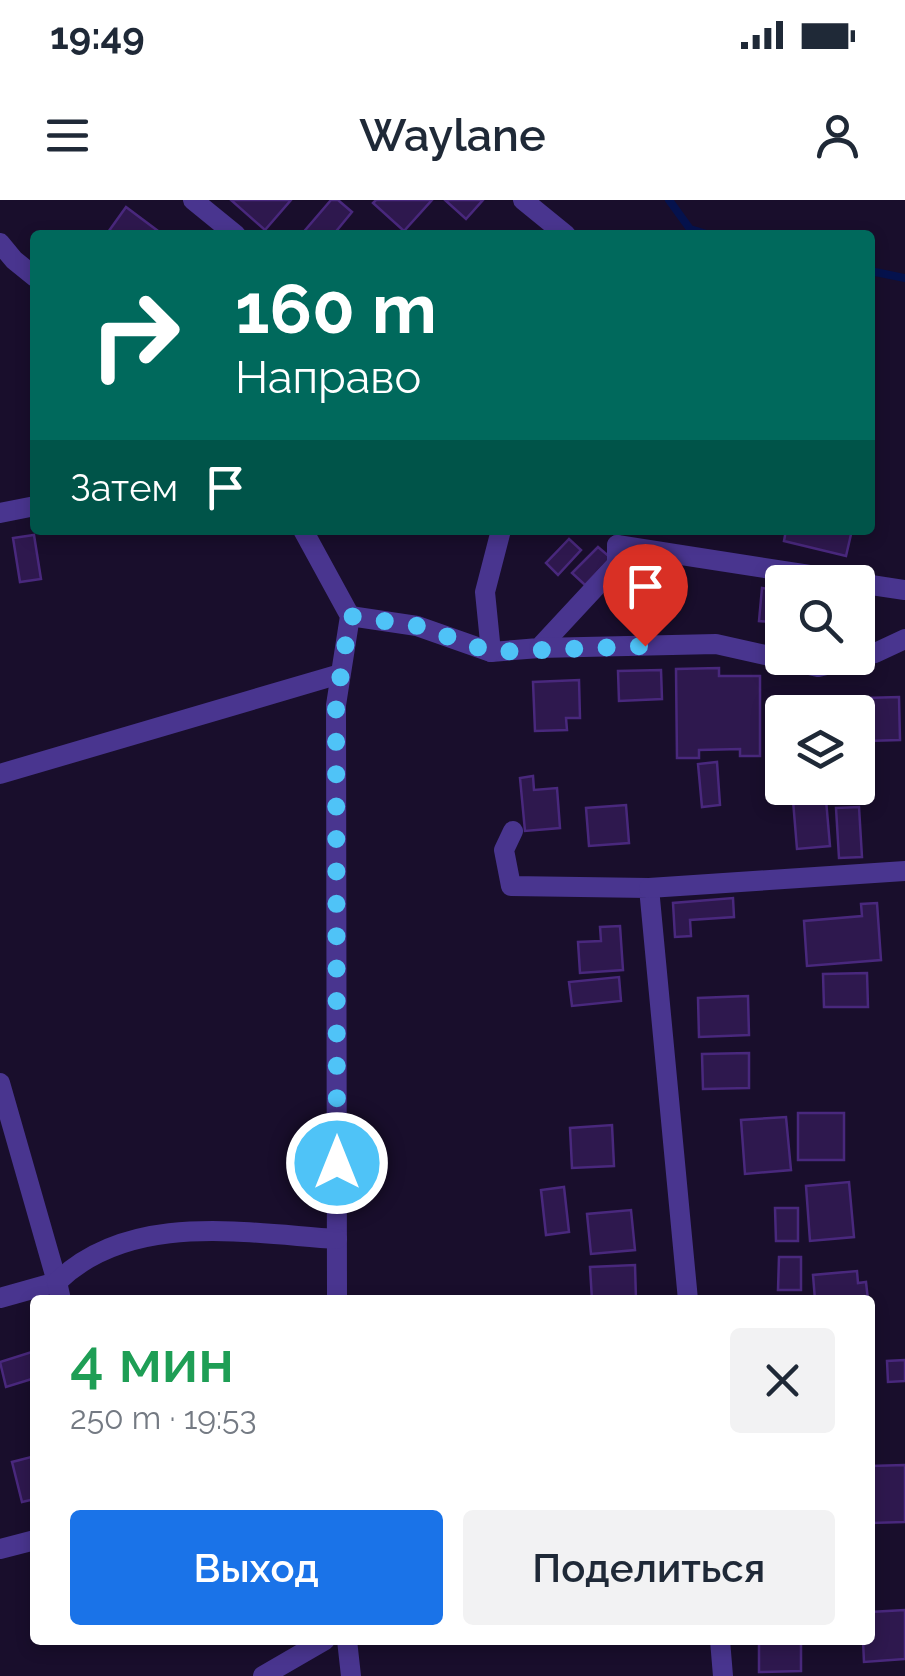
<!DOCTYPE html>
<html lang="ru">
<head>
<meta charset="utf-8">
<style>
	body { margin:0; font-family:Raleway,sans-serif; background:#f2f2f3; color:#1f2937; height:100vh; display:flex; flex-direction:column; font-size:38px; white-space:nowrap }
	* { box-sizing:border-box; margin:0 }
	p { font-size:32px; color:#747a83 }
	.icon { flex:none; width:55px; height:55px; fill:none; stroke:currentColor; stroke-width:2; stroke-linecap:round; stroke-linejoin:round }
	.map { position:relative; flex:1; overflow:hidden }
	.sheet { position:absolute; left:30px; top:1095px; width:845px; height:350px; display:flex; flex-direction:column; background:#fff; border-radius:10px; box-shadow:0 5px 15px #0003 }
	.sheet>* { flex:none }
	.top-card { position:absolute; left:30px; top:30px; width:845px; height:305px; border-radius:10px; box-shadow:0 5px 15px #0003; background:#00695c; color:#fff; overflow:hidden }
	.fabs { position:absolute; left:765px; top:365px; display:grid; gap:20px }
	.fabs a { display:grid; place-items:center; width:110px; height:110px; border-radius:10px; background:#fff; box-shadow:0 5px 15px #0003; font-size:50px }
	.pin { position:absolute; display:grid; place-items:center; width:85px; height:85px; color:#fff; margin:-102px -42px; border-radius:50% 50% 50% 0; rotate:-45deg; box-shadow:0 0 10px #0007 }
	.pin .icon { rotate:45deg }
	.me { position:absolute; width:110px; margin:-55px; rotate:0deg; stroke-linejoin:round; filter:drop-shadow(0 0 8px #0008) }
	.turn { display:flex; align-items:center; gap:35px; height:210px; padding:0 40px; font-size:45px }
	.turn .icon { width:130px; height:130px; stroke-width:2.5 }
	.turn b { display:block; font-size:70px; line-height:85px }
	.then { display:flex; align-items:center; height:95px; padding:0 40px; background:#0003; gap:20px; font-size:38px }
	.round { display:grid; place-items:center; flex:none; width:105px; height:105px; border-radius:10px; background:#f2f2f3 }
	.headline { display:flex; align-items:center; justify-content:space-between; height:170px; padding:0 40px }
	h1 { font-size:60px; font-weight:600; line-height:75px; color:#1e9e55 }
	.action { display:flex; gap:20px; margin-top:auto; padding:20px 40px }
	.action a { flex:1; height:115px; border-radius:10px; background:#1a73e8; color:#fff; font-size:40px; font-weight:600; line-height:115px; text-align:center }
	.action a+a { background:#f2f2f3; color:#1f2937 }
	.status { display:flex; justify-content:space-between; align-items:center; height:70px; padding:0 50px; background:#fff; direction:ltr }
	.status svg { height:28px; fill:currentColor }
	header { display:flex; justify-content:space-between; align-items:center; height:130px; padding:0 40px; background:#fff; font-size:45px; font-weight:600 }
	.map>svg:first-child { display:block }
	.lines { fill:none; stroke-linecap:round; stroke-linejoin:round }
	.stream { stroke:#05124d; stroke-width:8 }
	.building { fill:#2e184e; stroke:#49287d; stroke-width:2.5 }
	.minor { stroke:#49358f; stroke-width:20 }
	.route { stroke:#4fc3f7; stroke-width:18; stroke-dasharray:0 32.4 }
</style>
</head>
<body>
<div class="status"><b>19:49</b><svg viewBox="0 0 49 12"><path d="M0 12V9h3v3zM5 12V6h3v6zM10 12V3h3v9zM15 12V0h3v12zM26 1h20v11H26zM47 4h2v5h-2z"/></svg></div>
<header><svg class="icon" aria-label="menu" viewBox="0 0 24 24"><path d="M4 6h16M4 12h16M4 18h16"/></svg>Waylane<svg class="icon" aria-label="person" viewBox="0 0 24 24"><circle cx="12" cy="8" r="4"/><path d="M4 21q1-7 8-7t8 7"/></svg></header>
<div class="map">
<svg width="905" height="1476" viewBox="0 0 905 1476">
	<rect width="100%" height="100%" fill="#190e2c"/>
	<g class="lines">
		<g class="stream">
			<polyline points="669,0 690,29 710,35"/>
			<polyline points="870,71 905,78"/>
		</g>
	</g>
	<g class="building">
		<polygon points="231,0 291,0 265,30"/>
		<polygon points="331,0 338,0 352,12 333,35 301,35"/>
		<polygon points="376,0 432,0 404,31 373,3"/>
		<polygon points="445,0 483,0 466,19"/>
		<polygon points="126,7 162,34 161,35 106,35"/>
		<polygon points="786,330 852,330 846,356 784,341"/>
		<polygon points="34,335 41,379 20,382 13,338"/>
		<polygon points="569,339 581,350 558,375 546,363"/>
		<polygon points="598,347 611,358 585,385 572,373"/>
		<polygon points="641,359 677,365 670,405 634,398"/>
		<polygon points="762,388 782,391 782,423 759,421"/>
		<polygon points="719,468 719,476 760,476 760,556 740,556 740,549 699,550 699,558 677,558 676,469"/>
		<polygon points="661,470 662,499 619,501 618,471"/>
		<polygon points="579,480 580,518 566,518 567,530 535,531 533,482"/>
		<polygon points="899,497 900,540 866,541 865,498"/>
		<polygon points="717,562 720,605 702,607 698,564"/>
		<polygon points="533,576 534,590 557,588 560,628 525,631 520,578"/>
		<polygon points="792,588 825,588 830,646 797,649"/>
		<polygon points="626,605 629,643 589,646 586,608"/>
		<polygon points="859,607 862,657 839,658 836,608"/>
		<polygon points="733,698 734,717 690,720 691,736 675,737 673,703"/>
		<polygon points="877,703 881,760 807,766 804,721 862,716 861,704"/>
		<polygon points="620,726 623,770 580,773 578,742 601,741 600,727"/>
		<polygon points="867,773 868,807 824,807 823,774"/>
		<polygon points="619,777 621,801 572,806 569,782"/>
		<polygon points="748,796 749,835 699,837 698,798"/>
		<polygon points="749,853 749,888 703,889 702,854"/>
		<rect x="798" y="913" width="46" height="47"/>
		<polygon points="786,917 791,970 745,974 741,920"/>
		<polygon points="612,925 614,966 572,968 570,928"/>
		<polygon points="849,982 854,1037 810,1041 806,986"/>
		<polygon points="564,987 569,1032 546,1035 541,990"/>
		<polygon points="775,1008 798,1008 798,1041 776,1041"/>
		<polygon points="631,1010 635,1050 591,1054 587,1014"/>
		<polygon points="779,1057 801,1057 801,1090 778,1090"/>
		<polygon points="635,1065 636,1100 592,1100 590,1067"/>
		<polygon points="857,1071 858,1083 866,1082 868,1100 815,1100 813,1075"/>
		<polygon points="35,1151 35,1178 6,1187 0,1162"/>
		<polygon points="905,1160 905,1181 888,1182 887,1161"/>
		<polygon points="35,1256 35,1299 22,1302 12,1262"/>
		<polygon points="905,1265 905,1322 870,1323 870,1266"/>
		<polygon points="905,1410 905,1459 864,1462 863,1440 870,1440 870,1412"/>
		<polygon points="759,1440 801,1440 801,1471 759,1472"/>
	</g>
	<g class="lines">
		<g class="minor">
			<polyline points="193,0 236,35"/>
			<polyline points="523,0 566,35"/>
			<polyline points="0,43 14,60 35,77"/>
			<polyline points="0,313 35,306"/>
			<polyline points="303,330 350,416 336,505 337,1100"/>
			<polyline points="617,345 855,382"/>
			<polyline points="858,383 905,390"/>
			<polyline points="350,416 417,426 491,452 539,448 617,364 617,345"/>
			<polyline points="539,448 716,444 818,467 875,453 905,439"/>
			<polyline points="491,452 485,392 501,330"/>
			<polyline points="0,574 340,474"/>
			<polyline points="513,631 504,650 511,686 649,688 688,1100"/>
			<polyline points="649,688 905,671"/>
			<polyline points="0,883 57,1082 0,1098"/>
			<path d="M 61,1100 L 57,1082 C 130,1011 244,1033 337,1039"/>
			<polyline points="0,1349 35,1340"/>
			<polyline points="347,1440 351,1476"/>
			<polyline points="720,1440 723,1476"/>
			<polyline points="263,1476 325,1440"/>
		</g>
	</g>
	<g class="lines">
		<polyline class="route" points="337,963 336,506 350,416 418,426 491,452 645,446"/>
	</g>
</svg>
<div class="fabs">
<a><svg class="icon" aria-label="search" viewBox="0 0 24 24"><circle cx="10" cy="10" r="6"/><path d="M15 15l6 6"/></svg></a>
<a><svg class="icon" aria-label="layers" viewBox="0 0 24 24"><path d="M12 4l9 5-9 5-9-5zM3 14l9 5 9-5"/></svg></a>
</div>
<div class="pin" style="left:645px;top:446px;background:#d93025"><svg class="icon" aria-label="arrive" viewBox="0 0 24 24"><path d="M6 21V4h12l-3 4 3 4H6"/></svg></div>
<svg class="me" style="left:337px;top:963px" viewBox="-20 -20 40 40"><circle r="17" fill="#4fc3f7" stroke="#fff" stroke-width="3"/><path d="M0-11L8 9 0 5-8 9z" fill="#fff"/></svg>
<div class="top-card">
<div class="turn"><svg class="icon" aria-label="right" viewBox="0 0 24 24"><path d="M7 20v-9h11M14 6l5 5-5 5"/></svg><div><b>160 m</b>Направо</div></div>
<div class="then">Затем<svg class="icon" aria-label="arrive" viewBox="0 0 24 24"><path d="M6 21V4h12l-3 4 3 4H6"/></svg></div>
</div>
<section class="sheet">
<div class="headline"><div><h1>4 мин</h1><p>250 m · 19:53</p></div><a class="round"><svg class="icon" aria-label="close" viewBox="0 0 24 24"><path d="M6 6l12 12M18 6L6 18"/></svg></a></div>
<div class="action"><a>Выход</a><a>Поделиться</a></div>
</section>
</div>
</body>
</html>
